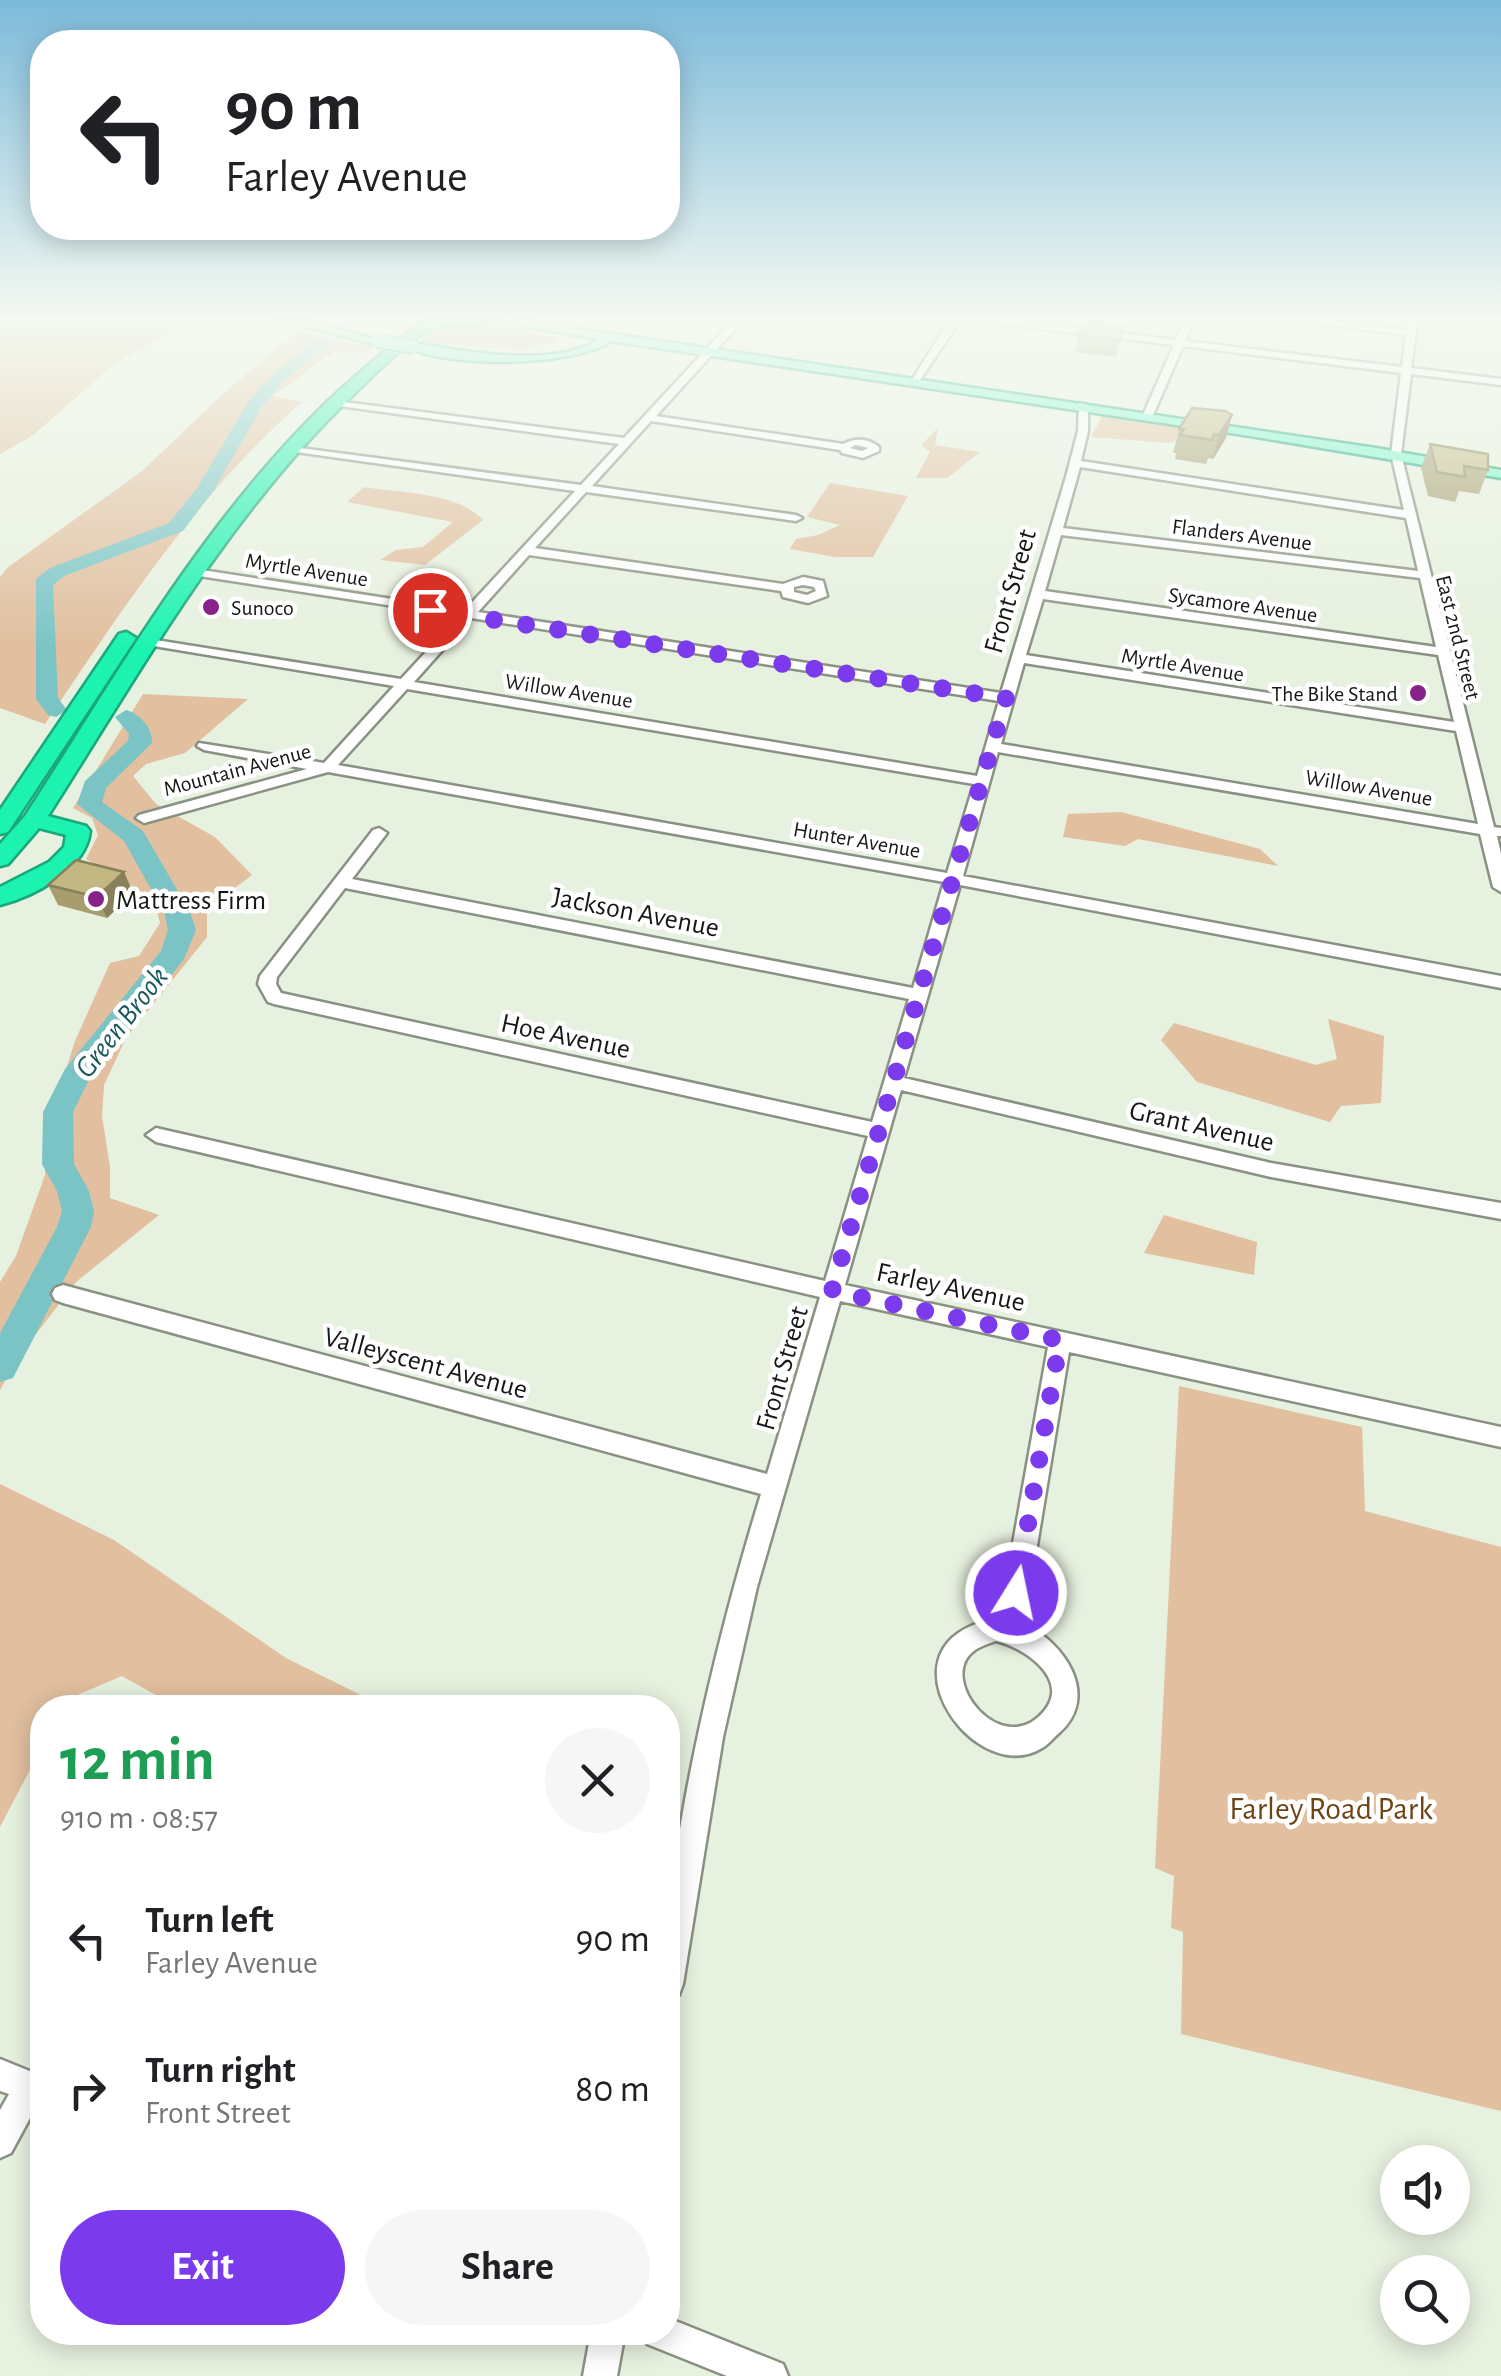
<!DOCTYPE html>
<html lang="en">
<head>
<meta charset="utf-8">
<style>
	body { margin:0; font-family:"Alegreya Sans",sans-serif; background:#f6f6f6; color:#202124; height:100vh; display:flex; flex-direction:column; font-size:38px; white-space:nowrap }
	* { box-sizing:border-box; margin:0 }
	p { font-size:32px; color:#757577 }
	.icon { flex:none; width:55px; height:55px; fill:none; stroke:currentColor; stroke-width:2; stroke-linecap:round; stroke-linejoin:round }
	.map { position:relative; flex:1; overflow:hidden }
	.drawer { position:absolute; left:30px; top:1695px; width:650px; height:650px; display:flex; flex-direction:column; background:#fff; border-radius:40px; box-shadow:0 5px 25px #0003 }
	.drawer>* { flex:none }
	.hud { position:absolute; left:30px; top:30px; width:650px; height:210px; border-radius:40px; box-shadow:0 5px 25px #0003; background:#fff; color:#202124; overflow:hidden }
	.fabs { position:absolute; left:1380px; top:2145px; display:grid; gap:20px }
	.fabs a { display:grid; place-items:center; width:90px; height:90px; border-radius:50%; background:#fff; box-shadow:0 5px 25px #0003; font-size:50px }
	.pin { position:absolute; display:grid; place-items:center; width:85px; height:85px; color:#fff; margin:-42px; border:5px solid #fff; border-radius:50%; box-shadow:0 2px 10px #0007 }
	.me { position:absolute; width:110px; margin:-55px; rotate:10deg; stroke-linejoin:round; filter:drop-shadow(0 0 8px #0008) }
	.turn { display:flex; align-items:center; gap:35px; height:210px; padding:0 30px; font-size:45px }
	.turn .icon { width:130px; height:130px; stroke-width:2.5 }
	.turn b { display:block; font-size:70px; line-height:85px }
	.round { display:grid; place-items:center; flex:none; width:105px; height:105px; border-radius:52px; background:#f6f6f6 }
	.overview { display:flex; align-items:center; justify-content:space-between; height:170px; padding:0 30px }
	h1 { font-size:60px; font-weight:700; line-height:75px; color:#1e9e55 }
	.primary-button { display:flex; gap:20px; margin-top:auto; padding:20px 30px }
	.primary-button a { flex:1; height:115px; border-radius:60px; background:#7c3aed; color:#fff; font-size:40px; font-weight:700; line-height:115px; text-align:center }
	.primary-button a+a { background:#f6f6f6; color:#202124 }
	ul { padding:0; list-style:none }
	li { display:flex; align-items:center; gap:30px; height:150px; padding:0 30px }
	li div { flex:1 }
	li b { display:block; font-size:38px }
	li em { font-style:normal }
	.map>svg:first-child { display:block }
	.green { fill:#e1bf9f }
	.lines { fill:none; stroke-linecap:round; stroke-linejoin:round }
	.river { fill:#7bc4c6; fill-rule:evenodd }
	.minor-casing { stroke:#899282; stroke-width:5 }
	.major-casing { stroke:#1aa77a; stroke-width:5 }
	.highway-casing { stroke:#1aa77a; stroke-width:5 }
	.minor { fill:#fff; fill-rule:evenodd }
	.major { fill:#77f8d0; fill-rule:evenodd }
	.highway { fill:#1cf3b1; fill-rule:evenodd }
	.major-bridge-casing { stroke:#1aa77a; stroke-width:15; stroke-linecap:butt }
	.major-bridge { stroke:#77f8d0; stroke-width:12 }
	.wall { fill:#a79d6f }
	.shaded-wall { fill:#88805a }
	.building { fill:#c2b781; stroke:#88805a; stroke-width:2.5 }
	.route { stroke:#7c3aed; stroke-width:18; stroke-dasharray:0 32.4 }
	.poi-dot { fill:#87228a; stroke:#fff; stroke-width:4 }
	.labels { text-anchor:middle; stroke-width:9; stroke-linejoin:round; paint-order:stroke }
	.far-street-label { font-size:22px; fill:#161913; stroke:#fff }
	.far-poi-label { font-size:22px; fill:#161913; stroke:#fff; text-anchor:start }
	.street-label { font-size:28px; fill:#161913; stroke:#fff }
	.poi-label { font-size:28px; fill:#161913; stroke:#fff; text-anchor:start }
	.water-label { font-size:30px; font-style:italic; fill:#1a595a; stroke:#fff }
	.near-park-label { font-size:32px; fill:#6d4415; stroke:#fff }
</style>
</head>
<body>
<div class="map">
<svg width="1501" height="2376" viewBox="0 0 1501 2376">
	<rect width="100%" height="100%" fill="#e7f1df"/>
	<g class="green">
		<polygon points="0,316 81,317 114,328 141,325 160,316 223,316 199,316 113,365 32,436 0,454"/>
		<polygon points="488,322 556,338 556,342 522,350 418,342 440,327"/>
		<path d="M 299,330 L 346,343 L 375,346 L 367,351 L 335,351 L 272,396 L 302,402 C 198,493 121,611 45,724 L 0,708 L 0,577 L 7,568 L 142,471 L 225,392 Z"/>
		<polygon points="1103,414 1181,422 1181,431 1174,442 1168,443 1091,437"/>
		<polygon points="938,428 935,445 980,452 947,478 916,478 930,452 921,445"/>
		<polygon points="830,483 908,496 873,557 835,557 790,549 796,539 818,535 840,525 807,517"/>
		<path d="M 364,487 C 400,493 457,492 483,520 L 425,565 L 380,560 L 396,550 L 423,547 L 453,522 L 347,502 Z"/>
		<polygon points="143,694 248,699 185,753 146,764 133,776 156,804 215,837 252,875 207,909 207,937 126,1038 104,1085 102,1116 110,1167 110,1198 159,1215 76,1282 20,1355 0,1390 0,1282 16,1256 45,1175 45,1136 75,1041 110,963 139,956 160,923 154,899 86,859 98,835 92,818 73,808"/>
		<polygon points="1121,812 1260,849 1278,866 1138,839 1125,846 1063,837 1068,814"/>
		<polygon points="1328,1019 1384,1036 1381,1103 1341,1106 1330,1122 1197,1082 1161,1040 1174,1023 1316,1065 1337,1059"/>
		<polygon points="1164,1215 1257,1242 1254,1275 1144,1253"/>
		<polygon points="1179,1386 1362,1427 1365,1511 1501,1547 1501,2111 1181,2034 1183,1932 1171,1928 1174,1876 1155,1868"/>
		<polygon points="0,1484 114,1540 286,1658 385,1707 177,1707 122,1676 68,1699 63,1707 42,1708 42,1747 0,1827"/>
	</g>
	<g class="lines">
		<g class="river">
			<polygon points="350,316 367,316 349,329 339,329 339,323"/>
			<polygon points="321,336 334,339 285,380 261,408 214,490 183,531 64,576 53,585 58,698 67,710 56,717 48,715 36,699 36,579 50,568 169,523 197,488 248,402 273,374"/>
			<path d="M 126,710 C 140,714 153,728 152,743 L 106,788 L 102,802 L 143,831 L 190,912 L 196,930 L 184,959 L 88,1082 L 73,1112 L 74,1164 L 89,1191 L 94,1211 L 91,1227 L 13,1378 L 0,1382 L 0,1333 L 57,1227 L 62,1211 L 57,1191 L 42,1164 L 43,1112 L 65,1069 L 161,951 L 168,930 L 164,912 L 124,841 L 77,804 L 85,781 L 128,741 L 129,734 L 115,717 Z"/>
		</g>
		<defs>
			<g id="minor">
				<path d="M 580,316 L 591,316 C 576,329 557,334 539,327 L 570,323 Z"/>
				<path d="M 737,316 L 747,316 L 656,416 L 843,444 C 855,438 868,438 879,447 L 879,451 L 863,458 L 842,453 L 840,450 L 651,421 L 592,486 L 796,515 L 802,518 L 796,521 L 586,492 L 535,548 L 783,584 L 803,577 L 823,581 L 827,596 L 808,603 L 783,597 L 781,591 L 529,555 L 478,612 L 1001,693 L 1066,477 L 1078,431 L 1079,403 L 1088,405 L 1088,431 L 1081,461 L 1404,510 L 1391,454 L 1401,373 L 1183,346 L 1153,415 L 1148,418 L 1143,415 L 1174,345 L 961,319 L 918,383 L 910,383 L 952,316 L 980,316 L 1176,340 L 1186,316 L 1196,316 L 1185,341 L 1402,367 L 1406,335 L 1263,316 L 1291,316 L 1407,330 L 1408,316 L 1418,316 L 1411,368 L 1501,379 L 1501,385 L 1411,374 L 1401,454 L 1494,827 L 1501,828 L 1501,836 L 1497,836 L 1501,854 L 1501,892 L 1493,887 L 1480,834 L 998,752 L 963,876 L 1501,976 L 1501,988 L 960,885 L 904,1078 L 1271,1163 L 1501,1203 L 1501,1219 L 1271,1177 L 901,1090 L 845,1285 L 1501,1427 L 1501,1447 L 1069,1352 L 1024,1624 C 1064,1642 1101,1696 1059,1733 C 1053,1738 1048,1745 1042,1748 C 979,1787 886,1663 971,1626 C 981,1622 990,1617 1000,1616 L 1048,1347 L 840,1301 L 757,1587 L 723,1737 L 683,1984 L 679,1995 L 668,1999 C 663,1929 673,1869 685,1800 C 704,1697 730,1595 761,1494 L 63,1303 L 55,1300 L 52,1294 L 55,1288 L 63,1285 L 767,1474 L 820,1297 L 156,1142 L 146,1135 L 156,1128 L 825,1281 L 868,1136 L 274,1004 L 268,1002 L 258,984 L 260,976 L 373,830 L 379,828 L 387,833 L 352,879 L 913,988 L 944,882 L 328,772 L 144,823 L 136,818 L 139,815 L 307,769 L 204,750 L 197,746 L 199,743 L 324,763 L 394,686 L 148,645 L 141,641 L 143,638 L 401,679 L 459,616 L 193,575 L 189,574 L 189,568 L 465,610 L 575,491 L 289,451 L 284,448 L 285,446 L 581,485 L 619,444 L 332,405 L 328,400 L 624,438 ZM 856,445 L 868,448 L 862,451 L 850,448 ZM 1080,467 L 1406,518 L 1418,571 L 1063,528 ZM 1061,535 L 1420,578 L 1436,647 L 1045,591 ZM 803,585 L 814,587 L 816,591 L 807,595 L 794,592 L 794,587 ZM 1043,599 L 1438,655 L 1454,722 L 1026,655 ZM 471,618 L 999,701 L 977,776 L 414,682 ZM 1024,663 L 1456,731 L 1478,824 L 1001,744 ZM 407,689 L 974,784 L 947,873 L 338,765 ZM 345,888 L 909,999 L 872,1122 L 281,993 L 276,984 L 277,977 ZM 996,1641 C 1023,1647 1070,1678 1045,1710 C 1003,1763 934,1678 975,1650 C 981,1646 990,1643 996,1641 Z"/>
				<polygon points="0,2059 42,2076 42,2106 37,2105 11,2153 0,2158 0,2110 9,2094 0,2091"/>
				<polygon points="668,2318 783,2364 788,2376 727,2376 647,2344 642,2332 668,2332"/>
				<polygon points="591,2332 625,2332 617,2376 583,2376"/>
			</g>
			<g id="major">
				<polygon points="267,316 287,316 383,341 377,345"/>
				<path d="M 492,316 L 1376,448 L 1501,470 L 1501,478 L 1250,436 L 611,341 C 575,367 446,368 408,347 L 414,343 C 463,351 556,369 599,339 L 496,321 Z"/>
			</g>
			<g id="highway">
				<path d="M 429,316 L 503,318 C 484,331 449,319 423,334 C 396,351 372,377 349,399 C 225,519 140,672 48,816 L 86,826 L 90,831 C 86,869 35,896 0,905 L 0,887 L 49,862 L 64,847 L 66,835 L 39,828 L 8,864 L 0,866 L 0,844 L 25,816 C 113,681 195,536 309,420 C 346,382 387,349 429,316 Z"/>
				<polygon points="126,632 136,638 8,832 0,834 0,810 119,634"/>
			</g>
		</defs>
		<use href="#minor" class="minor-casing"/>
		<use href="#major" class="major-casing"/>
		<use href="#highway" class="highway-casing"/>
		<use href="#minor" class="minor"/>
		<use href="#major" class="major"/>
		<use href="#highway" class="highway"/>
		<defs>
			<polyline id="major-bridge" points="377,341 414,347"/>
		</defs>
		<use href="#major-bridge" class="major-bridge-casing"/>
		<use href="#major-bridge" class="major-bridge"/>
	</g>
	<g class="wall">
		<polygon points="1123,326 1116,357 1075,352 1078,335"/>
		<polygon points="1192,408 1226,438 1213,459 1208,458 1206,464 1175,459 1176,453 1173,453 1179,429"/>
		<polygon points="1430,444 1488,470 1479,494 1459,491 1455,502 1428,496 1421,468"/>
		<polygon points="124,872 133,893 107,918 58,905 48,885"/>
	</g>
	<g class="shaded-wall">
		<polygon points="1232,415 1226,438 1213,459 1219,435"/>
		<polygon points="124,872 133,893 107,918 97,897"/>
	</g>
	<g class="building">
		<polygon points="1086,321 1123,326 1120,340 1078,335"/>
		<polygon points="1192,408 1225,411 1232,415 1219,435 1214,434 1212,440 1180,435 1184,429 1179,429"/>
		<polygon points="1430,444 1488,454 1488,470 1464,466 1465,477 1437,472"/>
		<polygon points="76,860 124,872 97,897 48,885"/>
	</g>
	<linearGradient id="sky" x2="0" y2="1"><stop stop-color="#7cbada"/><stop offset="0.49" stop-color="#f4f9f1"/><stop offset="1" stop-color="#f4f9f1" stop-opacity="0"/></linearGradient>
	<rect width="1501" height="649" fill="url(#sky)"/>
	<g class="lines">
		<polyline class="route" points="430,610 1006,698 832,1291 1060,1340 1016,1593"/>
	</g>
	<g class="poi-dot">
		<circle cx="211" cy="607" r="10"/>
		<circle cx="1418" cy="693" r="10"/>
		<circle cx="96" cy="899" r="10"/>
	</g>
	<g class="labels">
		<g class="far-street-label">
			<text transform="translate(1242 534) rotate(7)" y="8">Flanders Avenue</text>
			<text transform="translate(307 569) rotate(9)" y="8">Myrtle Avenue</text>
			<text transform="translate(1243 604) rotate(8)" y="8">Sycamore Avenue</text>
			<text transform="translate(1459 637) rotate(76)" y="8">East 2nd Street</text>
			<text transform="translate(1183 664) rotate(9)" y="8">Myrtle Avenue</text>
			<text transform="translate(569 690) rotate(9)" y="8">Willow Avenue</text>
			<text transform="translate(237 769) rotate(-15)" y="8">Mountain Avenue</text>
			<text transform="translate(1369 787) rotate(10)" y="8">Willow Avenue</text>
			<text transform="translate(857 839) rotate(10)" y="8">Hunter Avenue</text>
		</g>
		<g class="far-poi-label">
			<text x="231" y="615">Sunoco</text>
			<text x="1398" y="701" text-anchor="end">The Bike Stand</text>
		</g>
		<g class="street-label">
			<text transform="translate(1009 591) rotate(-74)" y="10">Front Street</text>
			<text transform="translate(636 911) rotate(11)" y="10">Jackson Avenue</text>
			<text transform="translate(566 1035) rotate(12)" y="10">Hoe Avenue</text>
			<text transform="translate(1202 1125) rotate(13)" y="10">Grant Avenue</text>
			<text transform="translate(951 1286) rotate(12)" y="10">Farley Avenue</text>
			<text transform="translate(426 1362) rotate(15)" y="10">Valleyscent Avenue</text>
			<text transform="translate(781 1368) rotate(-74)" y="10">Front Street</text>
		</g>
		<g class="poi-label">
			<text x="116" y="909">Mattress Firm</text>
		</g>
		<g class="water-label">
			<text transform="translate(121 1022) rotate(-52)" y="10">Green Brook</text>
		</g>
		<g class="near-park-label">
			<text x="1331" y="1819">Farley Road Park</text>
		</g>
	</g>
</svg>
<div class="fabs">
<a><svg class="icon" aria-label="sound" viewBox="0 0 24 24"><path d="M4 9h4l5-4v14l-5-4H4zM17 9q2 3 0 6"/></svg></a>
<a><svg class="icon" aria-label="search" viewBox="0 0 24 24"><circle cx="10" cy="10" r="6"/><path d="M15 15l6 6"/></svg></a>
</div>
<div class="pin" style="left:430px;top:610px;background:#d93025"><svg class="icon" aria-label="arrive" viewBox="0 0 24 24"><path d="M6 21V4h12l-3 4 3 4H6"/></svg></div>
<svg class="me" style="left:1016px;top:1593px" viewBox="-20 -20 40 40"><circle r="17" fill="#7c3aed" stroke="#fff" stroke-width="3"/><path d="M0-11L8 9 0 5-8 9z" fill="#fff"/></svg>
<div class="hud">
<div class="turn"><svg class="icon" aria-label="left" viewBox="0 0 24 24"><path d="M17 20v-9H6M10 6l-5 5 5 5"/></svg><div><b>90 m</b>Farley Avenue</div></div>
</div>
<section class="drawer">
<div class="overview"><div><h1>12 min</h1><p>910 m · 08:57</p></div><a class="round"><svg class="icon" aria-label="close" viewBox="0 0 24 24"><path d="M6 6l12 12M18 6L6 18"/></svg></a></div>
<ul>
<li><svg class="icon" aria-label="left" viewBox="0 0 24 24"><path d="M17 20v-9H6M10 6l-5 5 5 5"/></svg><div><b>Turn left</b><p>Farley Avenue</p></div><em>90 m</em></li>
<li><svg class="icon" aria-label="right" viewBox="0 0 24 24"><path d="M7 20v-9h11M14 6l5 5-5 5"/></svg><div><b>Turn right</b><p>Front Street</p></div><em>80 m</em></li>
</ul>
<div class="primary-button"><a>Exit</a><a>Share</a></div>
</section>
</div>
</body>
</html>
